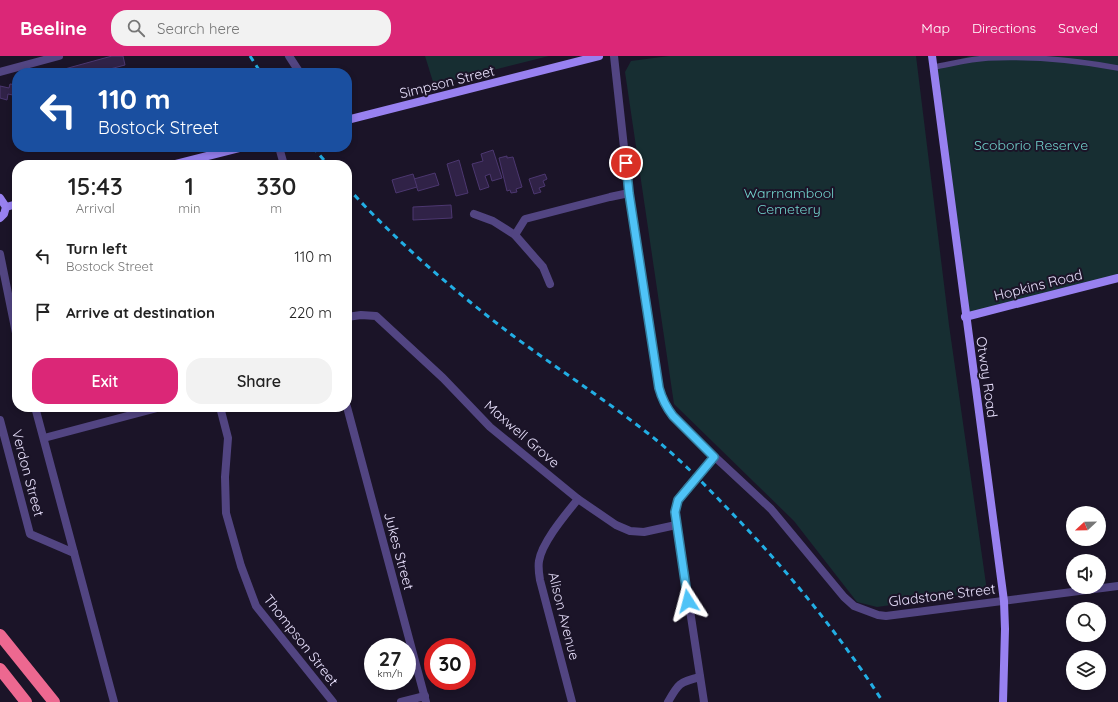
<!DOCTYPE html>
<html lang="en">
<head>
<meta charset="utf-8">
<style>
	body { margin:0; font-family:Quicksand,sans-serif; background:#f2f2f2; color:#222; height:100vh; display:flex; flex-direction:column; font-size:15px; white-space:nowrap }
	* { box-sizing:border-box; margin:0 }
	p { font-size:13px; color:#767676 }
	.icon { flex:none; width:22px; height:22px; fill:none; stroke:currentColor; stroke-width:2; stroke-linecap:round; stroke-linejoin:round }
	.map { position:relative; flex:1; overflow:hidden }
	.sheet { position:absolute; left:12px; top:104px; width:340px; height:252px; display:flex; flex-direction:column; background:#fff; border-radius:16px; box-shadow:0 2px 6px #0003 }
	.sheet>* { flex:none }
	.top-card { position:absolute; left:12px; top:12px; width:340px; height:84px; border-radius:16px; box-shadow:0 2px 6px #0003; background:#1a4fa0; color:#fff; overflow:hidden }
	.needle { width:26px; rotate:248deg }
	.controls { position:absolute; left:1066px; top:450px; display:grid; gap:8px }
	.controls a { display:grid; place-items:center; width:40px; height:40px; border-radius:50%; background:#fff; box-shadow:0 2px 6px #0003; font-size:20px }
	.speed { position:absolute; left:364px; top:582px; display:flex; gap:8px; font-size:20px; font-weight:700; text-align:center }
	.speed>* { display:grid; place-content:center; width:52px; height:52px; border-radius:50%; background:#fff; box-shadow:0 2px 6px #0003; line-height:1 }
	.speed small { font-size:10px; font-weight:400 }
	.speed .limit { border:6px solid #d22; background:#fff; color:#111 }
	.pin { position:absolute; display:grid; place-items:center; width:34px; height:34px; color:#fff; margin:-17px; border:2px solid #fff; border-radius:50%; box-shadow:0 1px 4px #0007 }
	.me { position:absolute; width:44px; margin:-22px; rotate:351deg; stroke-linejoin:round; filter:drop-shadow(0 0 3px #0008) }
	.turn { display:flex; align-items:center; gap:14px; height:84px; padding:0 20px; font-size:18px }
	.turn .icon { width:52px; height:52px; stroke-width:2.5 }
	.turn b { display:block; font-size:28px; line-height:34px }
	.eta { display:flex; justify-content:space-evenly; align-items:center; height:68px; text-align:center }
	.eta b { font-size:24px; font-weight:600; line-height:28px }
	.primary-button { display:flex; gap:8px; margin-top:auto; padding:8px 20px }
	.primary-button a { flex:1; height:46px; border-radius:16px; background:#db2777; color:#fff; font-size:16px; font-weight:600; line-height:46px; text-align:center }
	.primary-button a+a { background:#f2f2f2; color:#222 }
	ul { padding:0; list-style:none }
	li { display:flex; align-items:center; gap:12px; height:56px; padding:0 20px }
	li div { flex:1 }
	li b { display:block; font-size:15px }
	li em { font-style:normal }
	header { display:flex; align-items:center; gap:24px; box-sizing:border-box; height:56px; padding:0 20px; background:#db2777; color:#fff }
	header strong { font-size:19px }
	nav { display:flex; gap:22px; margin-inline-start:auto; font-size:14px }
	.search { width:280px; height:36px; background:#f2f2f2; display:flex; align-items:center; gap:10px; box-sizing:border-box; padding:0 14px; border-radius:16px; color:#767676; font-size:15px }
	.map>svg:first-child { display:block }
	.green { fill:#172e32 }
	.building { fill:#302247; stroke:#4c3770 }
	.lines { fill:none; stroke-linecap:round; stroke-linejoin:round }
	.lane { stroke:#524582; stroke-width:5.5 }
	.street { stroke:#524582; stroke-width:8 }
	.secondary { stroke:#9881f0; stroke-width:8 }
	.highway { stroke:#ed6890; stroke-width:12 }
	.rail { stroke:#22aee4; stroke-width:3; stroke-dasharray:6 5; stroke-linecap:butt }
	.street-bridge { stroke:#524582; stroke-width:8 }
	.route-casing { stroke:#337fa1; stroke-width:10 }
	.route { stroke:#4fc3f7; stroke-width:7 }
	.labels { text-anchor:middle; stroke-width:4; stroke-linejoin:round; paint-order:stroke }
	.street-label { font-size:14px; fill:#e7dffb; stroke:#1b1428 }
	.park-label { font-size:14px; fill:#72d4cd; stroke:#1b1428 }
</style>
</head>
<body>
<header>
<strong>Beeline</strong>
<div class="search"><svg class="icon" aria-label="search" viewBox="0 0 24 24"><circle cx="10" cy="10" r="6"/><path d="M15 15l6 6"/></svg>Search here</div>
<nav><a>Map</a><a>Directions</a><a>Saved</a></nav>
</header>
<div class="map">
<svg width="1118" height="646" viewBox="0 0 1118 646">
	<rect width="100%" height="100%" fill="#1b1428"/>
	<g class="green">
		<polygon points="425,0 549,0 434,29"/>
		<polygon points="669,0 916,0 949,269 987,535 877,551 857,546 794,465 674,348 625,16 631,5"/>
		<polygon points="970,0 1118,0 1118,222 965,261 934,11"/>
	</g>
	<g class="building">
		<polygon points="112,0 123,0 125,9 95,17 50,17"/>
		<polygon points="10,28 17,29 17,40 8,38 7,44 0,42 0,30 9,32"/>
		<polygon points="493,94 502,122 492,125 490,118 485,120 489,131 480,134 472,108 483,105 481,98"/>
		<polygon points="507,100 507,102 513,101 522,131 516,133 517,136 511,137 510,134 507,135 499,102"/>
		<polygon points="459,104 468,137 456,140 447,108"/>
		<polygon points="435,117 439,129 418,135 414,123"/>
		<polygon points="413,118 417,131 396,137 392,124"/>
		<polygon points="545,118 547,123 543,125 545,130 539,132 541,136 534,138 529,123"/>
		<polygon points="451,149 452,162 413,164 413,151"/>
	</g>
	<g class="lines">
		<path class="lane" d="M 934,11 C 951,8 970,3 988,2 C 1032,0 1075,4 1118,12"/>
		<g class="street">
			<polyline points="289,0 300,17"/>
			<polyline points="614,0 629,137 659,332 667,352 673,360 715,401 771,453 844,541 854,550 878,559 886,560 1118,530"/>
			<polyline points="0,16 59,0"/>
			<polyline points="279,91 284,109"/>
			<polyline points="474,158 493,165 515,179"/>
			<polyline points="0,198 17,282"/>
			<polyline points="550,228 543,211 515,179 525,163 610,141 629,137"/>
			<polyline points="347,261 361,259 376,260 443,322 490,371 578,443 616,469 630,475 644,476 676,469"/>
			<polyline points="35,351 114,646"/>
			<polyline points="220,351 228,382 225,421 226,457 241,510 256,550 333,646"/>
			<polyline points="347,351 426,646"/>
			<polyline points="0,364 30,478 74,497"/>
			<polyline points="44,382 161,351"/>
			<polyline points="705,412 715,401"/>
			<polyline points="687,432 678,444 675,456 704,646"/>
			<polyline points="401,646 425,640"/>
			<path d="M 572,646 L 540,524 C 539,518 538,511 539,505 C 542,486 566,458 578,443"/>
			<path d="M 668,646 C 678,628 679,626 700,621"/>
		</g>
		<g class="secondary">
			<polyline points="932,0 1004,545 1005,573 1003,646"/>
			<polyline points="347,64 599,0"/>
			<polyline points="172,109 243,91"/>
			<polyline points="0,142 6,151 4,158 0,162"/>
			<polyline points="6,151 17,148"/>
			<polyline points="965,261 1118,222"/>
		</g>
		<g class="highway">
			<polyline points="0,579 54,646"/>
			<polyline points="0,613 26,646"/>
		</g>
		<g class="rail">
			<polyline points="250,0 261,17"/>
			<polyline points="313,91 328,109"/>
			<path d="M 347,131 C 397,186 453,234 512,279 C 559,314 609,346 655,383 C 681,404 705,429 728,453 C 786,513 838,576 883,646"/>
		</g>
		<polyline class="street-bridge" points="687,432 705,412"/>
	</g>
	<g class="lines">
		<defs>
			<path id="route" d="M 626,107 L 629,137 L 659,332 C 662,343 666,351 673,360 L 714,401 L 678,444 L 675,456 L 688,545"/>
		</defs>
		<use href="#route" class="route-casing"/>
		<use href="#route" class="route"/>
	</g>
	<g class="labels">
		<g class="street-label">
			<text transform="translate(447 26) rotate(-14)" y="5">Simpson Street</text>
			<text transform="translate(1038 229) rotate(-14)" y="5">Hopkins Road</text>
			<text transform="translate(987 321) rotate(82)" y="5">Otway Road</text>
			<text transform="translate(522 378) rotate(41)" y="5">Maxwell Grove</text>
			<text transform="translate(28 417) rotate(75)" y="5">Verdon Street</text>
			<text transform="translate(399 495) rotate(75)" y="5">Jukes Street</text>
			<text transform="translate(942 539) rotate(-7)" y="5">Gladstone Street</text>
			<text transform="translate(564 560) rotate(76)" y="5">Alison Avenue</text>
			<text transform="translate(301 584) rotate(52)" y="5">Thompson Street</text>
		</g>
		<g class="park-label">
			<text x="1031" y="94">Scoborio Reserve</text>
			<text x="789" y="142">Warrnambool<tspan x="789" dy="16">Cemetery</tspan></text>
		</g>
	</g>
</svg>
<div class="controls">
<a><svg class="needle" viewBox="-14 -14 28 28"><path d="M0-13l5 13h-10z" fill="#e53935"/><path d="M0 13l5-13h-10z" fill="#767676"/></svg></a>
<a><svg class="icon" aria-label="sound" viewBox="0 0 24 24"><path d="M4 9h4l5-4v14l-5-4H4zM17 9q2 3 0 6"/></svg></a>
<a><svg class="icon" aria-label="search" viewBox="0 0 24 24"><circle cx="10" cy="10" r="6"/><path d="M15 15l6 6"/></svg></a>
<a><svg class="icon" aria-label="layers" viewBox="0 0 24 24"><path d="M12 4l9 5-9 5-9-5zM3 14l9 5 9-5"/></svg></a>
</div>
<div class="speed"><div>27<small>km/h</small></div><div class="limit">30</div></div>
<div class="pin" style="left:626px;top:107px;background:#d93025"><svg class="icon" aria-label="arrive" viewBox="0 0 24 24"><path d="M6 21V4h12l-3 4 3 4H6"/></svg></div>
<svg class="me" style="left:688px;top:545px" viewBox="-20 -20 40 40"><path d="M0-17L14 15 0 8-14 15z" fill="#4fc3f7" stroke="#fff" stroke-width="4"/></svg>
<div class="top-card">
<div class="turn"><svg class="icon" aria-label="left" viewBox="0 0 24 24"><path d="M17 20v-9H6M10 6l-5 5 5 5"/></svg><div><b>110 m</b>Bostock Street</div></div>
</div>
<section class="sheet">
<div class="eta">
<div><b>15:43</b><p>Arrival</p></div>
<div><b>1</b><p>min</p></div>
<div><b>330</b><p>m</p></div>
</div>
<ul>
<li><svg class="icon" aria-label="left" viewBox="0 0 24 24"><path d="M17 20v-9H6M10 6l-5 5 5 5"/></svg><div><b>Turn left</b><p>Bostock Street</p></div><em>110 m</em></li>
<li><svg class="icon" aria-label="arrive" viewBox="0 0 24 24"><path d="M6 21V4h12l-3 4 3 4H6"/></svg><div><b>Arrive at destination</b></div><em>220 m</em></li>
</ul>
<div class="primary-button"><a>Exit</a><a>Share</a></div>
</section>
</div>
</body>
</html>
